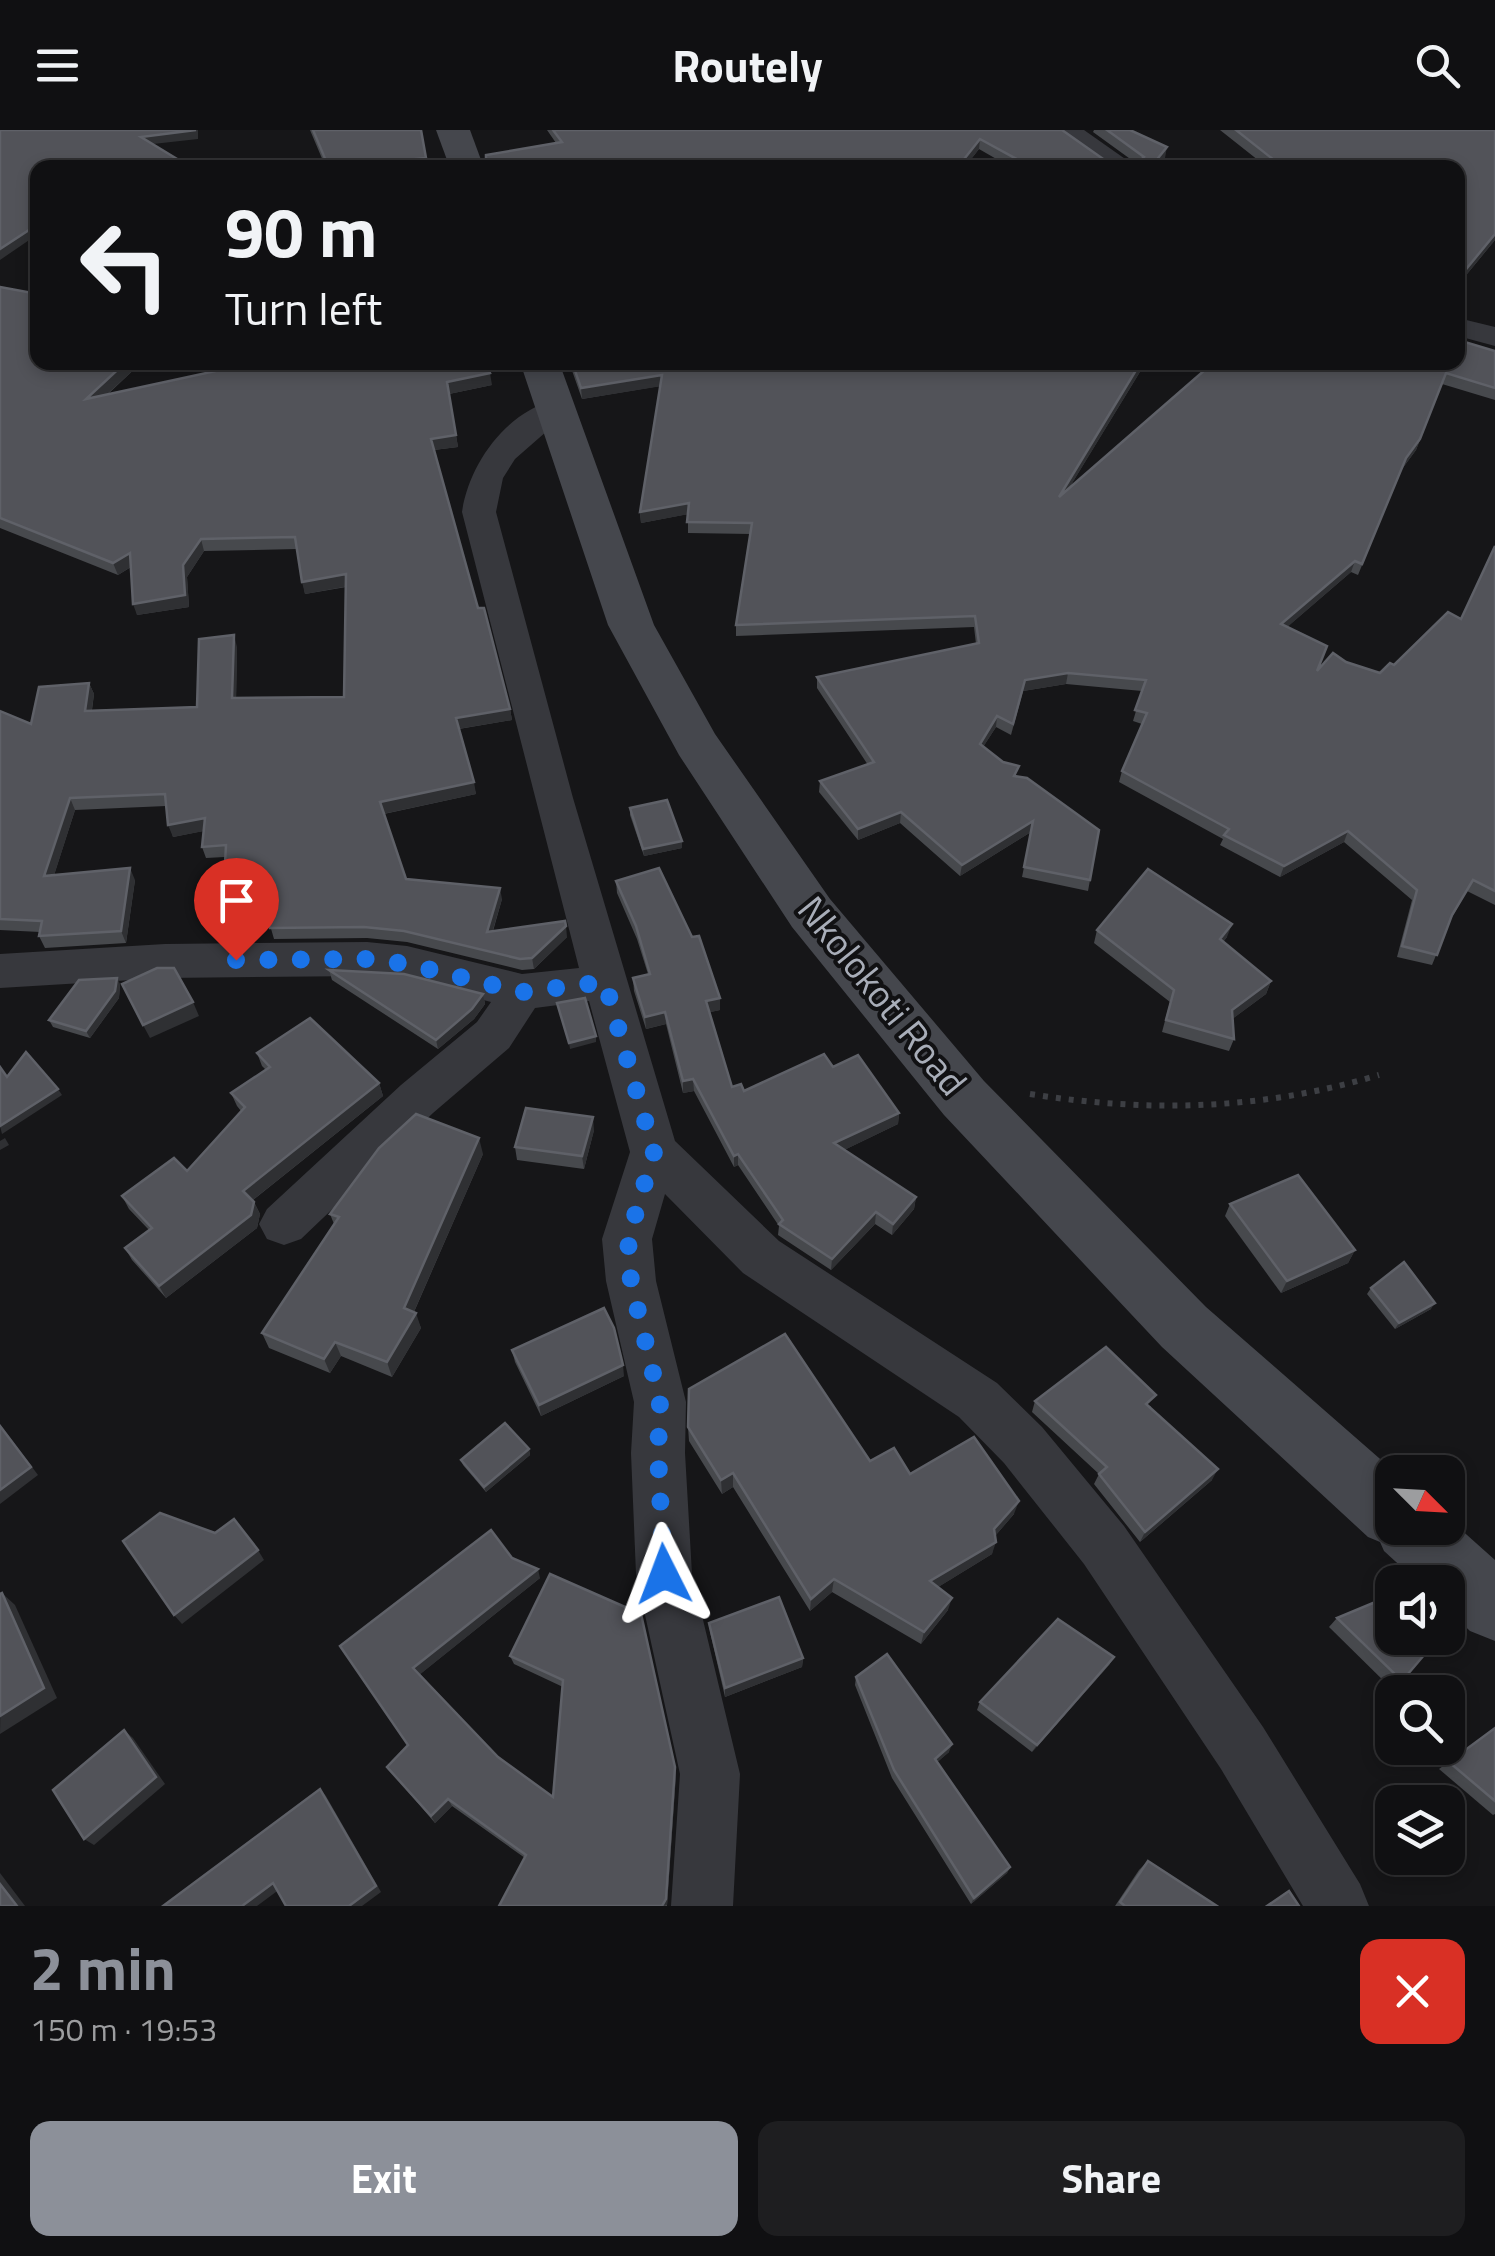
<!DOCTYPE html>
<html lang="en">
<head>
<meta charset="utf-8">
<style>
	body { margin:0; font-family:"Titillium Web",sans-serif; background:#1e1e20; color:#f1f3f6; height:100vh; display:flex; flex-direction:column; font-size:38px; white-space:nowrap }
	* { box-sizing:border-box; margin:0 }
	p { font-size:32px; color:#9c9d9f }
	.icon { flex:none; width:55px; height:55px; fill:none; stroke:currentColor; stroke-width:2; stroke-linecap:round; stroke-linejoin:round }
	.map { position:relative; height:1776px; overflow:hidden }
	.side { display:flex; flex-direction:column; background:#101012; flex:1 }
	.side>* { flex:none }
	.top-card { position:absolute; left:30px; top:30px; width:1435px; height:210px; border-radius:20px; box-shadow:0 5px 15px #0003,0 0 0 2px #303032; background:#101012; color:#f1f3f6; overflow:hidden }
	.needle { width:65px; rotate:114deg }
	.tools { position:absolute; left:1375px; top:1325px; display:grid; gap:20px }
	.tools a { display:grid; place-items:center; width:90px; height:90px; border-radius:20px; background:#101012; box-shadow:0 5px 15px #0003,0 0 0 2px #303032; font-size:50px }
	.pin { position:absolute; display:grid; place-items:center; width:85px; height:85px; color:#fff; margin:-102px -42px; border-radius:50% 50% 50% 0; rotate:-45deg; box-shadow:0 0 10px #0007 }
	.pin .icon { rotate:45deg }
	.me { position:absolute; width:110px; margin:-55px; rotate:357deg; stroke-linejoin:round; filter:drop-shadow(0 0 8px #0008) }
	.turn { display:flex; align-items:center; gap:35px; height:210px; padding:0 30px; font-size:45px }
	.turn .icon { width:130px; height:130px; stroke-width:2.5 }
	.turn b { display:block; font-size:70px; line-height:85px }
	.round { display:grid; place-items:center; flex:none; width:105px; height:105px; border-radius:20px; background:#1e1e20 }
	.headline { display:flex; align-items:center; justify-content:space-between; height:170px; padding:0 30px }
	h1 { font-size:60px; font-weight:700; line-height:75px; color:#8c9099 }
	.primary-button { display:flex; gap:20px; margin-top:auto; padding:20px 30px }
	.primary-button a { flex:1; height:115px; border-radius:20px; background:#8c9099; color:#fff; font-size:40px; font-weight:700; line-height:115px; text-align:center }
	.primary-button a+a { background:#1e1e20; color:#f1f3f6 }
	header { display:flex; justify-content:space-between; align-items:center; height:130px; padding:0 30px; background:#101012; font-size:45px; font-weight:700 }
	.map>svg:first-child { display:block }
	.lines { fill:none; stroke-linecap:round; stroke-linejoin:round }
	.path { stroke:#3d3f44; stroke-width:6; stroke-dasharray:5 8; stroke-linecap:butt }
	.street { fill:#37383d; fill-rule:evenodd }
	.secondary { fill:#45474d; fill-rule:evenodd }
	.wall { fill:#47494d }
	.shaded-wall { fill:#2f3033 }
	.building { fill:#525359; stroke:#5f6168; stroke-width:2.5 }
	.route { stroke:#1a73e8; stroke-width:18; stroke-dasharray:0 32.4 }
	.labels { text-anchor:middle; stroke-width:8; stroke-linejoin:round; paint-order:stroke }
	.street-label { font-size:38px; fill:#a8adb8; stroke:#111113 }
</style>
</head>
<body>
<header><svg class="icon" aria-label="menu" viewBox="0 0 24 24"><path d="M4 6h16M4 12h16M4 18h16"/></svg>Routely<svg class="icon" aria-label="search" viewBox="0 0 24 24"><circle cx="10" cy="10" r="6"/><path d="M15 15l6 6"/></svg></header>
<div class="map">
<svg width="1495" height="1776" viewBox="0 0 1495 1776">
	<rect width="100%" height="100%" fill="#161618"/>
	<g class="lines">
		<path class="path" d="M 1030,964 C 1150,983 1262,980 1379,945"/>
		<g class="street">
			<polygon points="1052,0 1084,0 1138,38 1104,38"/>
			<polygon points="1458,188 1495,197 1495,216 1458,206"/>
			<path d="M 555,270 L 567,273 L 571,280 L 515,329 L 503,348 L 496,382 L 573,668 L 675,1011 L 779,1111 L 997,1253 L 1042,1297 L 1124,1396 L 1263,1597 L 1360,1754 L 1369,1776 L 1303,1776 L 1221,1639 L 1084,1434 L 1004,1333 L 959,1287 L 743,1143 L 665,1064 L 652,1109 L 656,1151 L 686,1272 L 685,1323 L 692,1444 L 740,1644 L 733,1776 L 671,1776 L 680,1644 L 636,1444 L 631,1323 L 634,1272 L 606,1151 L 602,1109 L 630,1022 L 589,871 L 535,878 L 509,918 L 433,983 L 301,1109 L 284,1115 L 267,1109 L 259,1094 L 267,1079 L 401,955 L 477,892 L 491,872 L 407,850 L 367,846 L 165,848 L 0,858 L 0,824 L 165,814 L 367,812 L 407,816 L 522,844 L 579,838 L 462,382 C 469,334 506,282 555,270 Z"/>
		</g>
		<g class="secondary">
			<polygon points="436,0 470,0 484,38 450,38"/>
			<polygon points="520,232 559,232 654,495 715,604 830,769 984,951 1206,1177 1395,1342 1392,1398 1448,1398 1448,1388 1495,1430 1495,1511 1470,1501 1448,1480 1448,1452 1418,1452 1384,1421 1380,1412 1368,1407 1162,1217 944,985 792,797 679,625 608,495"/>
		</g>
	</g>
	<g class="wall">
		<polygon points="310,0 421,0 427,38 326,38"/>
		<polygon points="547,0 1062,0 1106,31 1133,31 1093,2 1094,0 1130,0 1165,28 1157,38 1012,38 979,19 964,38 479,38 478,31 556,13"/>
		<polygon points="1220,0 1495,0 1495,110 1458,155 1458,38 1268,38"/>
		<polygon points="0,157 142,232 108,264 492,255 449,264 458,317 434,320 478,478 510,579 512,590 459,599 476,664 384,684 406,749 502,769 493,801 567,807 534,839 522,840 407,812 367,808 274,809 265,778 227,782 223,771 225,727 206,728 202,717 203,701 173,707 166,676 75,680 54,745 135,750 126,813 45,818 39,806 40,802 0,800 0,581 31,594 89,553 94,564 92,580 197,577 237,517 236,568 344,567 346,457 305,464 297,419 204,421 187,447 189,477 137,485 131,437 118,445 0,398"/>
		<polygon points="1495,221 1495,270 1442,254 1416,320 1402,339 1358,445 1351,442 1287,497 1319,539 1346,532 1380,543 1394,535 1461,489 1495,416 1495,775 1467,761 1451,789 1432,835 1397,827 1412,770 1344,712 1280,747 1220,715 1223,709 1119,652 1122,641 1142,594 1133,591 1142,561 1066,554 1023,561 1011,605 996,597 983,617 1017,647 1090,750 1088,761 1022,747 1031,702 960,746 900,693 858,710 819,662 820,651 868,635 817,558 817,547 976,514 974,497 736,506 736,495 751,404 688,403 688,384 641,393 640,382 660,256 582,269 569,232 1146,232 1069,358"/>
		<polygon points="630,678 682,718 644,726 630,685"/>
		<polygon points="616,751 720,880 710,882 732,957 744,961 833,937 899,983 898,994 844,1020 916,1067 914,1079 892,1105 875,1094 831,1140 778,1105 779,1096 738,1035 734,1037 694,961 683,963 666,894 646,899 634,861 633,848 648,844 637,809 617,763"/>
		<polygon points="1097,800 1227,807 1223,812 1271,851 1266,864 1232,889 1234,909 1229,921 1162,902 1170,872 1094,813"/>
		<polygon points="329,840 483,864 485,874 474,889 438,919 332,850"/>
		<polygon points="120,854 119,868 90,908 53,897 49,890"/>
		<polygon points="257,923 379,953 383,966 253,1070 260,1084 257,1098 166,1168 132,1130 125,1118 149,1100 129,1079 122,1066 187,1041 241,981 237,976 231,963 266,940 262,936"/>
		<polygon points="594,1000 584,1039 517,1030 515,1017"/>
		<polygon points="483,1024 414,1182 421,1198 392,1247 341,1226 330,1243 269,1218 262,1203 334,1094 330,1084"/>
		<polygon points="1230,1074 1355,1120 1348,1133 1281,1163 1225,1086"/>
		<polygon points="1371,1158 1431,1179 1395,1199 1367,1164"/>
		<polygon points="512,1220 624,1246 541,1286 515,1232"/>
		<polygon points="1035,1271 1151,1276 1150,1278 1212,1350 1140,1412 1094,1354 1099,1344 1032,1282"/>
		<polygon points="688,1297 870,1331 910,1344 1014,1384 995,1406 992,1424 938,1457 948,1480 921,1514 832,1462 810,1481 733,1357 722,1364 689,1311"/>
		<polygon points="529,1319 530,1325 486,1362 463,1335 461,1330"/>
		<polygon points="512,1428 540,1448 420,1544 498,1627 553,1667 563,1557 514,1534 510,1526 550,1444 676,1644 667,1776 499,1776 525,1728 452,1676 435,1693 387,1637 408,1615 340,1516"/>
		<polygon points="1337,1488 1402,1551 1393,1560 1329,1497"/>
		<polygon points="709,1493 803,1528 802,1537 725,1567 710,1502"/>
		<polygon points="1114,1527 1109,1535 1032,1622 977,1580 980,1572"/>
		<polygon points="856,1547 949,1622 937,1632 1010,1737 1007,1743 971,1774 892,1648 855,1555"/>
		<polygon points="1495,1598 1495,1684 1493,1685 1439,1639"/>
		<polygon points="1148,1731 1217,1776 1115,1776 1139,1740"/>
	</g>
	<g class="shaded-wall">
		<polygon points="196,0 198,0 198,9 144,15 141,7"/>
		<polygon points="980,9 979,19 964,38 957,38"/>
		<polygon points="1167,17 1165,28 1157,38 1150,38"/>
		<polygon points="426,28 427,38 338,38"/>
		<polygon points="38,94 38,104 0,130 0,119"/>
		<polygon points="1495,104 1495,110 1458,155 1458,149"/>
		<polygon points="126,232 142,232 90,280 86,269"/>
		<polygon points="1141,232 1146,232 1057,378 1059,367"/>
		<polygon points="490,243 492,255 449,264 447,252"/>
		<polygon points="1446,243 1416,320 1402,339 1358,445 1406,328"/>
		<polygon points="662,245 662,256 582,269 581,258"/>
		<polygon points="456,305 458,317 433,320 431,309"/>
		<polygon points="689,373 689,384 641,393 640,382"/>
		<polygon points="201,409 204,421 187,447 189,477 137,485 133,474 183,435"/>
		<polygon points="130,423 134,435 118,445 113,433"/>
		<polygon points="1355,431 1351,442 1278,505 1281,494"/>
		<polygon points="346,444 349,456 305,464 302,452"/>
		<polygon points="234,505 237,517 236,580 232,568"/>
		<polygon points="1068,543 1066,554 1023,561 1011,605 1025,550"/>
		<polygon points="89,553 94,564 90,592 85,581"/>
		<polygon points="510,579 512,590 458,599 456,588"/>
		<polygon points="997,586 996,597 978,625 980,614"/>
		<polygon points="474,652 476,664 383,684 380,672"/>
		<polygon points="70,668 75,680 50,758 44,746"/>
		<polygon points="901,682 900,693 858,710 858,699"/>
		<polygon points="205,688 209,700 173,707 168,695"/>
		<polygon points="1033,691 1031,702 960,746 962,735"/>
		<polygon points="1348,701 1344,712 1280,747 1284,736"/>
		<polygon points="682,711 682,718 644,726 643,719"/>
		<polygon points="130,738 135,750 126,813 121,801"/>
		<polygon points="500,758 502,769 489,813 487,802"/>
		<polygon points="1232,794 1227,807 1215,822 1220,809"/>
		<polygon points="566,796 567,807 534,839 532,828"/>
		<polygon points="117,848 120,854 119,868 90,908 86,901"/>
		<polygon points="1271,851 1266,864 1227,893 1232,880"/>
		<polygon points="483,864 485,874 474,889 438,919 436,910"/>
		<polygon points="720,868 720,880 707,883 706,871"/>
		<polygon points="193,872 199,886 150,908 143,895"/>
		<polygon points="665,882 666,894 646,899 645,887"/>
		<polygon points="596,906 596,912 570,919 569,913"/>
		<polygon points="693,949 694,961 683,963 683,951"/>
		<polygon points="379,953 383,966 249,1073 243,1061"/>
		<polygon points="58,959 62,965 2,1004 0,996"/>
		<polygon points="899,983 898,994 834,1025 834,1013"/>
		<polygon points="593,987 594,1000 584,1039 582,1026"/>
		<polygon points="5,1008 9,1015 0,1020 0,1011"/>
		<polygon points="479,1008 483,1024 409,1193 404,1178"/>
		<polygon points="738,1024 738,1035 734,1037 734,1026"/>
		<polygon points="916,1067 914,1079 892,1105 893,1094"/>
		<polygon points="254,1072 260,1084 257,1098 166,1168 159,1156"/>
		<polygon points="876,1082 875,1094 831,1140 832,1129"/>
		<polygon points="1355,1120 1348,1133 1281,1163 1287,1151"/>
		<polygon points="1435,1173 1431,1179 1395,1199 1399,1193"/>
		<polygon points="416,1183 421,1198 392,1247 387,1232"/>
		<polygon points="335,1212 341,1226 330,1243 324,1229"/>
		<polygon points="623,1235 624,1246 541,1286 539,1275"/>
		<polygon points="0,1294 38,1345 0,1374"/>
		<polygon points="529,1319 530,1325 486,1362 484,1357"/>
		<polygon points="1218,1339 1212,1350 1140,1412 1145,1402"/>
		<polygon points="733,1343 733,1357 722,1364 721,1350"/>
		<polygon points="1019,1371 1014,1384 990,1412 994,1399"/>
		<polygon points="996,1412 992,1424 927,1464 930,1451"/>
		<polygon points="258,1420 264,1430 182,1494 174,1485"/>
		<polygon points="538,1439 540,1448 418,1546 413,1538"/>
		<polygon points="834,1449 832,1462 810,1481 811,1469"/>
		<polygon points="2,1463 15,1475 57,1568 0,1604"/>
		<polygon points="952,1468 948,1480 921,1514 924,1502"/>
		<polygon points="1114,1527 1109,1535 1032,1622 1037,1615"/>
		<polygon points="803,1528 802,1537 725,1567 725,1558"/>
		<polygon points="124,1600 133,1608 165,1654 94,1715 84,1709"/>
		<polygon points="952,1614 949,1622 932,1637 935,1629"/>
		<polygon points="675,1637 676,1644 667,1775 662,1776"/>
		<polygon points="320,1659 326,1666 381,1762 362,1776 349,1776"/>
		<polygon points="448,1669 452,1676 435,1693 431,1686"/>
		<polygon points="1010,1737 1007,1743 971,1774 974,1768"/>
		<polygon points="0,1743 25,1776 17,1776 0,1754"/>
		<polygon points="273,1753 280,1759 257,1776 242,1776"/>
	</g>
	<g class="building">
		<polygon points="0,0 196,0 141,7 187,35 180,38 38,38 38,94 0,119"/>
		<polygon points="313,0 421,0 426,28 329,38"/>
		<polygon points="553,0 1062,0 1106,31 1140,31 1144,27 1107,0 1130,0 1167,17 1150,38 1033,38 980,9 957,38 488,38 478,31 486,30 486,25 562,12"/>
		<polygon points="1236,0 1495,0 1495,104 1458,149 1458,38 1284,38"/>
		<polygon points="0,157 38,164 38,232 126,232 86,269 257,232 485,232 490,243 447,252 456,305 431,309 478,478 484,478 510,579 456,588 474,652 380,672 406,749 500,758 487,802 565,791 566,796 532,828 520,829 404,801 364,797 270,798 262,766 223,771 226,715 202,717 205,688 168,695 165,664 70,668 44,746 130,738 121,801 39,806 42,791 0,789 0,581 31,594 39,557 89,553 85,581 197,577 199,509 234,505 232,568 344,567 346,444 302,452 295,407 201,409 183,435 185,465 133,474 130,423 113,433 0,388"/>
		<polygon points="1458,210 1495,221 1495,258 1446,243 1420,309 1406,328 1362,434 1355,431 1281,494 1327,516 1317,541 1333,523 1346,532 1380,543 1390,533 1394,535 1448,482 1461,489 1495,416 1495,761 1473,750 1452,785 1437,825 1402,816 1417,760 1348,701 1284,736 1224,705 1229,699 1122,641 1147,583 1135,580 1146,550 1068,543 1025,550 1013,594 997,586 980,614 1003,632 1019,636 1014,646 1027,648 1099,700 1090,750 1024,737 1033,691 962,735 901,682 858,699 820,651 874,632 817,547 979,513 975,486 736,495 752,393 687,392 689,373 640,382 662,245 581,258 572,232 1141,232 1059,367 1214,232 1458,232"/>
		<polygon points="667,670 682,711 643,719 630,678"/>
		<polygon points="659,738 692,807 699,806 720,868 706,871 732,957 741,954 744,961 824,924 833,937 858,925 899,983 834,1013 916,1067 893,1094 876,1082 832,1129 779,1094 783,1090 738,1024 734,1026 693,949 683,951 665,882 645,887 633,848 650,844 636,796 616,751"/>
		<polygon points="1148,739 1232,794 1220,809 1271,851 1232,880 1234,909 1166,890 1174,860 1097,800"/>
		<polygon points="157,838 174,838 193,872 143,895 122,854"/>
		<polygon points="329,840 404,844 483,864 472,879 436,910"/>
		<polygon points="117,848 115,861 86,901 49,890 79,850"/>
		<polygon points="585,868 596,906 569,913 557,873"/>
		<polygon points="310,888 379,953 243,1061 254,1072 251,1085 159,1156 125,1118 152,1098 122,1066 174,1028 187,1041 245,977 231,963 270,937 257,923"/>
		<polygon points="26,922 58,959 0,996 0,937 7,947"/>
		<polygon points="526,978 593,987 582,1026 515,1017"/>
		<polygon points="416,984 479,1008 404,1178 416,1183 387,1232 335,1212 324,1229 262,1203 339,1087 330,1084 379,1018"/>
		<polygon points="1298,1045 1355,1120 1287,1151 1230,1074"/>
		<polygon points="1404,1132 1435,1173 1399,1193 1371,1158"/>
		<polygon points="604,1178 614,1198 623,1235 539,1275 512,1220"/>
		<polygon points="785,1204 870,1331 894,1318 910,1344 974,1307 1019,1371 994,1399 996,1412 930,1451 952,1468 924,1502 834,1449 811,1469 733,1343 721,1350 688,1297 689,1259"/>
		<polygon points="1106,1217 1156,1265 1146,1274 1218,1339 1145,1402 1099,1344 1107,1337 1035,1271"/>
		<polygon points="505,1293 529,1319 484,1357 461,1330"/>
		<polygon points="0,1296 31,1337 0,1360"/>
		<polygon points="160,1383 215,1403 234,1389 258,1420 174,1485 123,1411"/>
		<polygon points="491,1400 512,1428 538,1439 413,1538 498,1627 553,1667 563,1550 510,1526 550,1444 641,1484 675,1637 666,1769 662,1776 499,1776 526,1725 448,1669 431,1686 387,1637 408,1615 340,1516"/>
		<polygon points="2,1463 44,1558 0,1586 0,1464"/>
		<polygon points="779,1467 803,1528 725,1558 709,1493"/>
		<polygon points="1385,1468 1392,1474 1392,1508 1432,1508 1436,1511 1402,1551 1337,1488"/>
		<polygon points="1058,1489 1114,1527 1037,1615 980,1572"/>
		<polygon points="887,1524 952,1614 935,1629 1010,1737 974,1768 894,1640 856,1547"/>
		<polygon points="1495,1598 1495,1671 1449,1632"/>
		<polygon points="124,1600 156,1647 84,1709 53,1660"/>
		<polygon points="320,1659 376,1756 349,1776 286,1776 273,1753 242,1776 163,1776"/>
		<polygon points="1148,1731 1217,1776 1125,1776 1120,1772"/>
		<polygon points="0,1754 17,1776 0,1776"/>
		<polygon points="1289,1761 1299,1776 1267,1776"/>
	</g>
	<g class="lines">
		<polyline class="route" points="236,830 367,829 407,834 522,862 605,852 654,1022 628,1109 631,1152 660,1272 658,1323 664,1444"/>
	</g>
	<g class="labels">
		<g class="street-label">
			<text transform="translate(882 866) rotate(51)" y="13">Nkolokoti Road</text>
		</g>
	</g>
</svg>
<div class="tools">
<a><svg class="needle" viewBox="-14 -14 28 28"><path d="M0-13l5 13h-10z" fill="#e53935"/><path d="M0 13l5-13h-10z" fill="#9c9d9f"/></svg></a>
<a><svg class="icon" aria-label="sound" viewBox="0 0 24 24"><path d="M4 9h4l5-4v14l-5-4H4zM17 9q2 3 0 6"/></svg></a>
<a><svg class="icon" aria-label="search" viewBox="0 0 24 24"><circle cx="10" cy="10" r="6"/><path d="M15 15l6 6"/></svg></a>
<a><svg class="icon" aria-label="layers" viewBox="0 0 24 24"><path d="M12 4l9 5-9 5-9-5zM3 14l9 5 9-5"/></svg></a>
</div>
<div class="pin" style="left:236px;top:830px;background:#d93025"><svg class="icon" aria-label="arrive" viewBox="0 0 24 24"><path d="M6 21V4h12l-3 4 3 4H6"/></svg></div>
<svg class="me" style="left:664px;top:1444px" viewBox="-20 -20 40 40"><path d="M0-17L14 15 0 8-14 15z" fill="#1a73e8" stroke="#fff" stroke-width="4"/></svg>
<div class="top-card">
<div class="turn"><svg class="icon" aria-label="left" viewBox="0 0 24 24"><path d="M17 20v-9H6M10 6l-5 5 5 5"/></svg><div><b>90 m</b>Turn left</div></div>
</div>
</div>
<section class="side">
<div class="headline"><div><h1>2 min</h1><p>150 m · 19:53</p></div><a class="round" style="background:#d93025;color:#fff"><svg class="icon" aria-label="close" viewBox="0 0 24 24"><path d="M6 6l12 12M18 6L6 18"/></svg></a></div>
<div class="primary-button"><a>Exit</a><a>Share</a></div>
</section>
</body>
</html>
